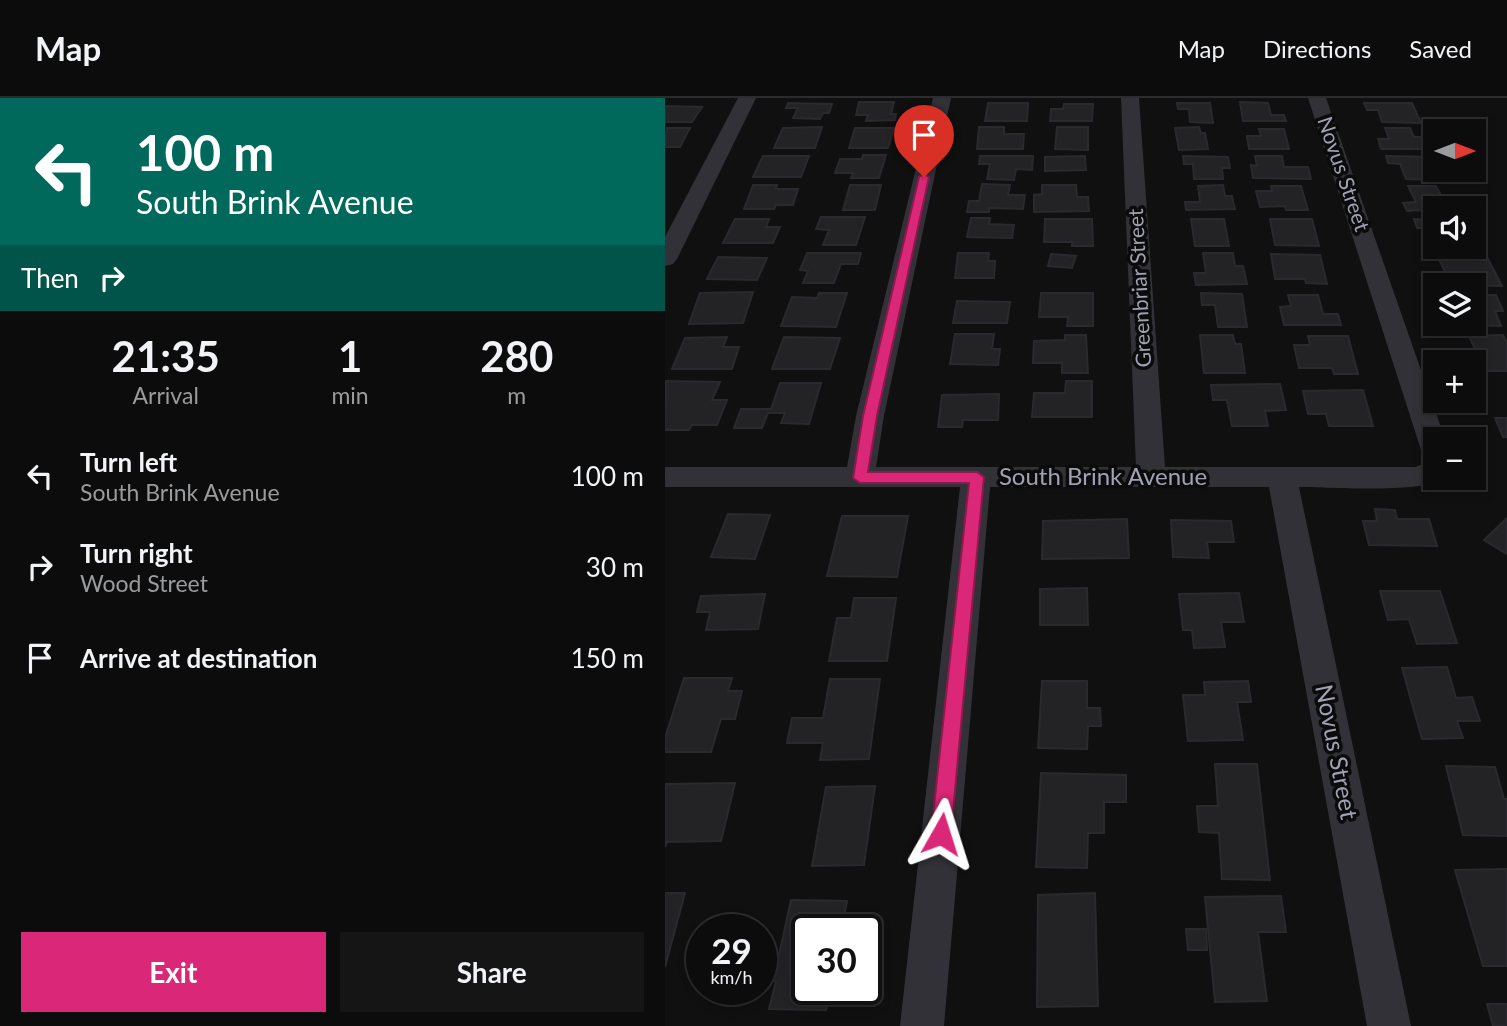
<!DOCTYPE html>
<html lang="en">
<head>
<meta charset="utf-8">
<style>
	body { margin:0; font-family:Lato,sans-serif; background:#151516; color:#f1f3f6; height:100vh; display:flex; flex-direction:column; font-size:26px; white-space:nowrap }
	* { box-sizing:border-box; margin:0 }
	p { font-size:23px; color:#9a9b9d }
	.icon { flex:none; width:38px; height:38px; fill:none; stroke:currentColor; stroke-width:2; stroke-linecap:round; stroke-linejoin:round }
	.map { position:relative; flex:1; overflow:hidden }
	.panel { display:flex; flex-direction:column; background:#0c0c0d; width:665px }
	.panel>* { flex:none }
	.top-card { background:#00695c; color:#fff; overflow:hidden }
	.needle { width:46px; rotate:90deg }
	.tools { position:absolute; left:758px; top:21px; display:grid; gap:14px }
	.tools a { display:grid; place-items:center; width:63px; height:63px; border-radius:0px; background:#0c0c0d; box-shadow:0 4px 10px #0003,0 0 0 2px #2c2c2e; font-size:35px }
	.speed { position:absolute; left:21px; top:816px; display:flex; gap:14px; font-size:35px; font-weight:700; text-align:center }
	.speed>* { display:grid; place-content:center; width:91px; height:91px; border-radius:50%; background:#0c0c0d; box-shadow:0 4px 10px #0003,0 0 0 2px #2c2c2e; line-height:1 }
	.speed small { font-size:18px; font-weight:400 }
	.speed .limit { border:4px solid #111; border-radius:10px; background:#fff; color:#111 }
	.pin { position:absolute; display:grid; place-items:center; width:60px; height:60px; color:#fff; margin:-72px -30px; border-radius:50% 50% 50% 0; rotate:-45deg; box-shadow:0 0 7px #0007 }
	.pin .icon { rotate:45deg }
	.me { position:absolute; width:77px; margin:-38px; rotate:6deg; stroke-linejoin:round; filter:drop-shadow(0 0 5px #0008) }
	.turn { display:flex; align-items:center; gap:24px; height:147px; padding:0 21px; font-size:32px }
	.turn .icon { width:91px; height:91px; stroke-width:2.5 }
	.turn b { display:block; font-size:49px; line-height:60px }
	.then { display:flex; align-items:center; height:66px; padding:0 21px; background:#0003; gap:14px; font-size:26px }
	.eta { display:flex; justify-content:space-evenly; align-items:center; height:119px; text-align:center }
	.eta b { font-size:42px; font-weight:700; line-height:49px }
	.action { display:flex; gap:14px; margin-top:auto; padding:14px 21px }
	.action a { flex:1; height:80px; border-radius:0px; background:#db2777; color:#fff; font-size:28px; font-weight:700; line-height:80px; text-align:center }
	.action a+a { background:#151516; color:#f1f3f6 }
	ul { padding:0; list-style:none }
	li { display:flex; align-items:center; gap:21px; height:91px; padding:0 21px }
	li div { flex:1 }
	li b { display:block; font-size:26px }
	li em { font-style:normal }
	header { display:flex; align-items:center; gap:42px; box-sizing:border-box; height:98px; padding:0 35px; background:#0c0c0d; border-bottom:2px solid #2c2c2e }
	header strong { font-size:33px }
	nav { display:flex; gap:38px; margin-inline-start:auto; font-size:24px }
	main { display:flex; flex:1; min-height:0 }
	.map>svg:first-child { display:block }
	.building { fill:#232326; stroke:#2a2a2e; stroke-width:2 }
	.lines { fill:none; stroke-linecap:round; stroke-linejoin:round }
	.street { fill:#313137; fill-rule:evenodd }
	.route { fill:#db2777; stroke:#8e194d; stroke-width:2 }
	.labels { text-anchor:middle; stroke-width:7; stroke-linejoin:round; paint-order:stroke }
	.far-street-label { font-size:21px; fill:#a0a2b4; stroke:#0b0b0c }
	.street-label { font-size:24px; fill:#a0a2b4; stroke:#0b0b0c }
</style>
</head>
<body>
<header>
<strong>Map</strong>
<nav><a>Map</a><a>Directions</a><a>Saved</a></nav>
</header>
<main>
<section class="panel">
<div class="top-card">
<div class="turn"><svg class="icon" aria-label="left" viewBox="0 0 24 24"><path d="M17 20v-9H6M10 6l-5 5 5 5"/></svg><div><b>100 m</b>South Brink Avenue</div></div>
<div class="then">Then<svg class="icon" aria-label="right" viewBox="0 0 24 24"><path d="M7 20v-9h11M14 6l5 5-5 5"/></svg></div>
</div>
<div class="eta">
<div><b>21:35</b><p>Arrival</p></div>
<div><b>1</b><p>min</p></div>
<div><b>280</b><p>m</p></div>
</div>
<ul>
<li><svg class="icon" aria-label="left" viewBox="0 0 24 24"><path d="M17 20v-9H6M10 6l-5 5 5 5"/></svg><div><b>Turn left</b><p>South Brink Avenue</p></div><em>100 m</em></li>
<li><svg class="icon" aria-label="right" viewBox="0 0 24 24"><path d="M7 20v-9h11M14 6l5 5-5 5"/></svg><div><b>Turn right</b><p>Wood Street</p></div><em>30 m</em></li>
<li><svg class="icon" aria-label="arrive" viewBox="0 0 24 24"><path d="M6 21V4h12l-3 4 3 4H6"/></svg><div><b>Arrive at destination</b></div><em>150 m</em></li>
</ul>
<div class="action"><a>Exit</a><a>Share</a></div>
</section>
<div class="map">
<svg width="842" height="928" viewBox="0 0 842 928">
	<rect width="100%" height="100%" fill="#101011"/>
	<g class="building">
		<polygon points="194,4 229,4 226,16 231,16 230,22 201,23 203,17 191,17"/>
		<polygon points="575,4 603,5 606,17 619,17 621,23 578,23"/>
		<polygon points="123,5 167,6 164,15 158,15 155,21 128,20 133,10 121,10"/>
		<polygon points="323,5 363,5 362,23 320,23"/>
		<polygon points="512,5 545,5 548,25 525,24 524,11 513,11"/>
		<polygon points="699,5 747,5 756,25 717,24 713,12 702,12"/>
		<polygon points="399,6 428,6 427,23 385,23 386,11 398,11"/>
		<polygon points="0,8 37,9 27,24 0,24"/>
		<polygon points="157,29 150,50 109,50 118,30"/>
		<polygon points="314,29 339,29 339,36 359,36 358,51 312,51"/>
		<polygon points="392,29 423,29 423,52 390,51"/>
		<polygon points="534,29 536,35 540,35 543,51 514,52 510,30"/>
		<polygon points="2,30 25,30 15,49 0,49"/>
		<polygon points="190,30 229,30 223,50 184,50"/>
		<polygon points="720,30 745,30 749,39 756,39 762,51 716,51 713,41 724,41"/>
		<polygon points="594,31 619,31 624,51 584,51 582,38 596,38"/>
		<polygon points="198,57 221,57 214,80 186,80 188,75 170,75 175,61 197,61"/>
		<polygon points="98,58 144,58 136,79 88,79"/>
		<polygon points="315,58 368,58 367,72 351,71 349,82 322,81 325,66 314,66"/>
		<polygon points="420,58 421,72 380,73 380,59"/>
		<polygon points="518,58 563,59 565,70 557,70 558,81 529,81 528,66 519,66"/>
		<polygon points="590,58 617,58 619,69 643,69 646,81 588,80 586,67 592,68"/>
		<polygon points="721,58 770,59 770,71 765,71 769,82 741,81 735,66 723,65"/>
		<polygon points="317,86 345,87 343,97 360,97 358,111 324,110 324,114 302,114 304,103 314,103"/>
		<polygon points="88,87 112,87 111,91 133,91 128,107 111,107 109,111 79,111"/>
		<polygon points="185,87 216,87 210,112 178,112"/>
		<polygon points="377,87 411,87 412,99 423,99 424,113 369,114 369,97 377,96"/>
		<polygon points="558,87 560,98 567,98 570,111 521,112 520,104 535,104 533,88"/>
		<polygon points="606,88 636,88 643,112 621,112 620,108 595,109 591,93 607,93"/>
		<polygon points="743,88 771,88 777,99 784,99 790,110 742,113 738,105 751,104"/>
		<polygon points="156,119 200,119 191,147 158,147 164,132 151,131"/>
		<polygon points="306,120 325,120 324,126 349,127 347,140 302,139"/>
		<polygon points="70,121 104,121 101,129 115,129 108,145 58,145"/>
		<polygon points="380,121 427,121 428,148 407,148 407,144 379,144"/>
		<polygon points="526,121 559,121 564,148 530,148"/>
		<polygon points="605,121 647,121 654,148 610,147"/>
		<polygon points="749,121 770,122 770,141 766,130 752,130"/>
		<polygon points="142,155 196,155 193,166 176,166 169,185 138,185 143,173 135,172"/>
		<polygon points="293,155 324,155 323,163 330,163 329,180 290,180"/>
		<polygon points="538,155 568,155 570,168 578,168 582,186 531,187 529,175 541,175"/>
		<polygon points="386,156 411,158 407,170 383,168"/>
		<polygon points="606,156 655,157 662,186 641,185 640,181 610,181"/>
		<polygon points="772,157 821,157 837,188 770,187 766,176 781,176"/>
		<polygon points="53,159 102,160 92,182 42,181"/>
		<polygon points="88,194 78,225 24,226 35,195"/>
		<polygon points="154,195 182,195 171,229 116,228 127,199 152,200"/>
		<polygon points="376,195 428,195 428,228 402,228 403,219 374,219"/>
		<polygon points="536,195 577,196 582,229 553,229 550,207 537,207"/>
		<polygon points="623,197 653,197 658,216 673,216 676,227 619,227 615,209 626,208"/>
		<polygon points="808,197 831,197 838,213 830,213 836,228 802,227 808,226"/>
		<polygon points="292,203 345,204 342,225 288,225"/>
		<polygon points="290,236 329,236 327,251 335,251 333,267 285,266"/>
		<polygon points="400,237 421,237 423,275 397,275 397,265 368,265 369,243 400,242"/>
		<polygon points="535,237 568,237 570,246 576,246 580,275 539,275"/>
		<polygon points="838,237 842,245 842,273 808,273 808,264 801,264 800,260 814,260 804,238"/>
		<polygon points="643,238 683,238 693,276 669,276 667,270 634,270 629,247 645,247"/>
		<polygon points="62,239 58,249 74,249 67,271 7,271 20,240"/>
		<polygon points="119,239 175,240 165,271 107,271"/>
		<polygon points="1,283 55,284 47,302 62,302 52,327 27,327 24,332 0,332"/>
		<polygon points="401,283 427,283 427,319 367,319 369,295 400,295"/>
		<polygon points="115,285 156,285 144,326 116,325 120,315 103,315 97,330 69,330 76,311 106,311"/>
		<polygon points="615,286 621,312 600,313 603,328 567,328 562,302 548,302 546,287"/>
		<polygon points="698,292 708,328 664,328 661,316 643,316 638,293"/>
		<polygon points="334,296 333,322 298,322 297,329 273,329 277,297"/>
		<polygon points="830,320 842,320 842,339 838,339"/>
		<polygon points="710,411 730,412 732,421 764,421 772,448 704,447 698,423 712,423"/>
		<polygon points="63,416 105,417 90,461 46,459"/>
		<polygon points="177,418 243,418 232,479 162,478"/>
		<polygon points="842,420 842,456 819,442"/>
		<polygon points="462,421 464,460 377,461 378,423"/>
		<polygon points="506,422 566,423 569,444 542,444 544,460 508,459"/>
		<polygon points="422,490 423,527 375,527 375,491"/>
		<polygon points="715,493 775,493 792,545 752,546 744,521 723,522"/>
		<polygon points="574,495 579,524 556,524 560,549 529,550 527,532 518,532 514,496"/>
		<polygon points="100,496 93,531 41,532 45,514 32,514 36,498"/>
		<polygon points="189,500 231,500 222,563 164,563 172,520 186,520"/>
		<polygon points="782,569 791,600 807,599 815,623 792,623 798,640 757,641 737,570"/>
		<polygon points="19,580 67,580 63,593 77,593 70,621 56,621 46,654 0,654 0,640"/>
		<polygon points="165,581 215,581 204,661 155,662 158,645 122,645 127,620 158,620"/>
		<polygon points="377,583 422,583 422,610 435,610 436,628 423,628 422,651 373,650"/>
		<polygon points="583,583 586,604 572,604 578,642 523,643 518,597 540,597 539,584"/>
		<polygon points="550,666 592,666 605,782 557,781 554,735 534,734 532,708 553,708"/>
		<polygon points="781,668 830,669 839,701 842,701 842,738 798,737"/>
		<polygon points="376,675 461,677 461,704 439,704 439,735 423,735 422,770 371,769"/>
		<polygon points="70,685 56,743 2,744 0,749 0,686"/>
		<polygon points="210,688 199,767 147,768 161,689"/>
		<polygon points="842,771 842,868 818,868 790,772"/>
		<polygon points="0,795 20,795 0,869"/>
		<polygon points="430,795 433,908 372,909 373,797"/>
		<polygon points="616,798 621,834 593,834 602,903 550,904 540,799"/>
		<polygon points="126,802 182,803 177,831 142,831 142,891 166,891 161,912 104,911 111,883 96,883 96,856 114,857"/>
		<polygon points="521,831 541,831 542,852 523,852"/>
		<polygon points="822,906 842,906 842,928 828,928"/>
	</g>
	<g class="lines">
		<g class="street">
			<polygon points="73,0 91,0 12,161 8,166 0,168 0,139"/>
			<path d="M 268,0 L 286,0 L 219,318 L 211,369 L 471,369 L 456,0 L 474,0 L 500,369 L 750,369 L 770,362 L 770,380 L 779,380 C 760,396 663,389 634,389 L 746,928 L 702,928 L 604,389 L 325,389 L 279,928 L 235,928 L 295,389 L 0,389 L 0,369 L 182,369 L 191,318 Z"/>
			<polygon points="643,0 661,0 780,341 770,341 770,362 760,359 756,352"/>
		</g>
	</g>
	<polygon class="route" points="259,76 264,79 212,318 203,374 312,374 319,379 286,736 283,742 276,745 269,742 266,736 304,385 195,385 188,380 198,318 254,79"/>
	<g class="labels">
		<g class="far-street-label">
			<text transform="translate(678 76) rotate(71)" y="7">Novus Street</text>
			<text transform="translate(475 190) rotate(-93)" y="7">Greenbriar Street</text>
		</g>
		<g class="street-label">
			<text x="438" y="387">South Brink Avenue</text>
			<text transform="translate(671 654) rotate(79)" y="8">Novus Street</text>
		</g>
	</g>
</svg>
<div class="tools">
<a><svg class="needle" viewBox="-14 -14 28 28"><path d="M0-13l5 13h-10z" fill="#e53935"/><path d="M0 13l5-13h-10z" fill="#9a9b9d"/></svg></a>
<a><svg class="icon" aria-label="sound" viewBox="0 0 24 24"><path d="M4 9h4l5-4v14l-5-4H4zM17 9q2 3 0 6"/></svg></a>
<a><svg class="icon" aria-label="layers" viewBox="0 0 24 24"><path d="M12 4l9 5-9 5-9-5zM3 14l9 5 9-5"/></svg></a>
<a>+</a>
<a>−</a>
</div>
<div class="speed"><div>29<small>km/h</small></div><div class="limit">30</div></div>
<div class="pin" style="left:259px;top:79px;background:#d93025"><svg class="icon" aria-label="arrive" viewBox="0 0 24 24"><path d="M6 21V4h12l-3 4 3 4H6"/></svg></div>
<svg class="me" style="left:276px;top:736px" viewBox="-20 -20 40 40"><path d="M0-17L14 15 0 8-14 15z" fill="#db2777" stroke="#fff" stroke-width="4"/></svg>
</div>
</main>
</body>
</html>
